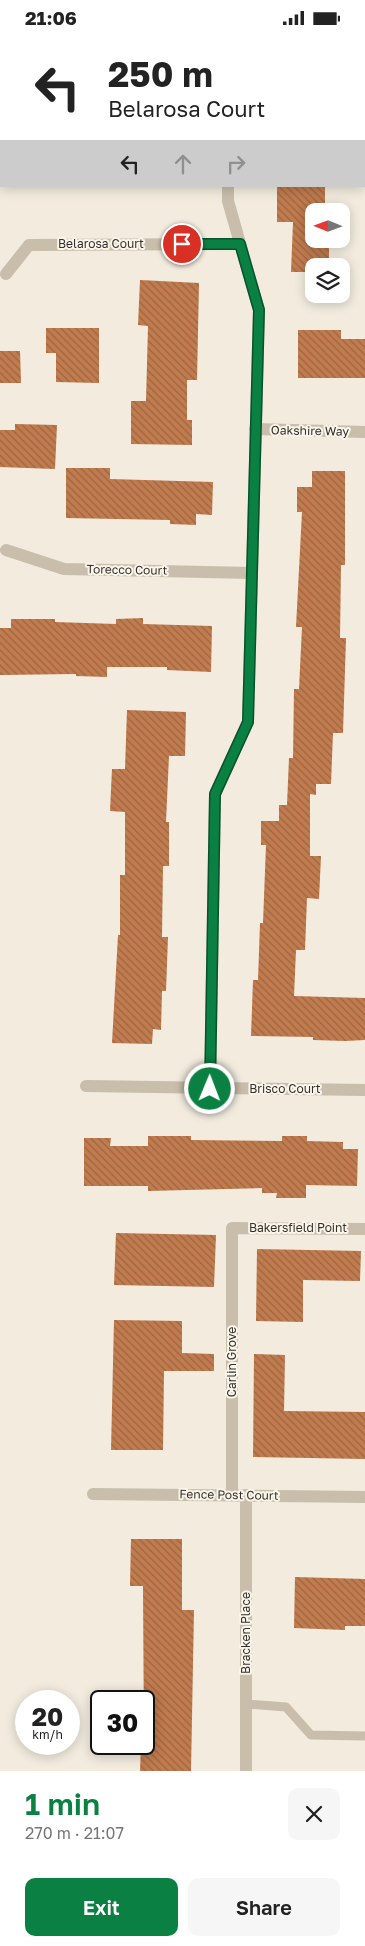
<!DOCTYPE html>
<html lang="en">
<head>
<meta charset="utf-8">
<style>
	body { margin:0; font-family:"Golos Text",sans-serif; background:#f6f6f6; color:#222; height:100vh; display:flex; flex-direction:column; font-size:19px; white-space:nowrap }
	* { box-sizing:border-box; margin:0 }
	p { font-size:16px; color:#767676 }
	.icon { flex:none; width:28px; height:28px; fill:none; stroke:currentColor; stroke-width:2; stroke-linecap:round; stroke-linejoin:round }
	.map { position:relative; height:1736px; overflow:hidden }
	.details { display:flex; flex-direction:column; background:#fff; flex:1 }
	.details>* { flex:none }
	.hud { position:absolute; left:0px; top:0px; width:365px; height:152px; box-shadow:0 2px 12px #0003; background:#fff; color:#222; overflow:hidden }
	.needle { width:32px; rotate:271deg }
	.controls { position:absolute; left:305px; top:168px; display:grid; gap:10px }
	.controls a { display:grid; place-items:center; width:45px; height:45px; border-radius:10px; background:#fff; box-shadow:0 2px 12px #0003; font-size:25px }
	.speed { position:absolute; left:15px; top:1655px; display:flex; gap:10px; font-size:25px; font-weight:700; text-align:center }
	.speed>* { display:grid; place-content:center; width:65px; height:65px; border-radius:50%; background:#fff; box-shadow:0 2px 12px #0003; line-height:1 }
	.speed small { font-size:12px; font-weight:400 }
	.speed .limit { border:2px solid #111; border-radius:8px; background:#fff; color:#111 }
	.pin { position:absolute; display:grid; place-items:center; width:42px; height:42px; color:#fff; margin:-21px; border:2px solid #fff; border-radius:50%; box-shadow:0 1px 5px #0007 }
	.me { position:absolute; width:55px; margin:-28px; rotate:1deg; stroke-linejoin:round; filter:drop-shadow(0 0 4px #0008) }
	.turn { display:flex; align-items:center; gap:18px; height:105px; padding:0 25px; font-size:22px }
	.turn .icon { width:65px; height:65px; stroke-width:2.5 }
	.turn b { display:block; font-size:35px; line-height:42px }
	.lanes { display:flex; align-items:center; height:48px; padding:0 25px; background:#0003; justify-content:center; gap:25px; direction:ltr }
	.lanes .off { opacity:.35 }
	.round { display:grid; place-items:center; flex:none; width:52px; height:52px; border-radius:10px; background:#f6f6f6 }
	.summary { display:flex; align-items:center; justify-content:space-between; height:85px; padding:0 25px }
	h1 { font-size:30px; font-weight:600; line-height:38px; color:#0b8043 }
	.button { display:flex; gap:10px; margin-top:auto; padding:10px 25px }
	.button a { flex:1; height:58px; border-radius:10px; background:#0b8043; color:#fff; font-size:20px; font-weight:600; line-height:58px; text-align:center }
	.button a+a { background:#f6f6f6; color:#222 }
	.status { display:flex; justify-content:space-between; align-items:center; height:35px; padding:0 25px; background:#fff; direction:ltr }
	.status svg { height:14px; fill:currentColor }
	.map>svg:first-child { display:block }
	.building { fill:url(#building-back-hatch) }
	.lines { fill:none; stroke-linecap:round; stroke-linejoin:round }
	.lane { stroke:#c9bdab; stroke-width:9 }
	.street { stroke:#c9bdab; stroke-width:12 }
	.route-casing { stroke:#07532c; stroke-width:12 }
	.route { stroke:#0b8043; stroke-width:9 }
	.labels { text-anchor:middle; stroke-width:4; stroke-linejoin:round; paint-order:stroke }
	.street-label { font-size:12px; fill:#37302a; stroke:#f9f5eb }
</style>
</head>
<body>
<div class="status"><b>21:06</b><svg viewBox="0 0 49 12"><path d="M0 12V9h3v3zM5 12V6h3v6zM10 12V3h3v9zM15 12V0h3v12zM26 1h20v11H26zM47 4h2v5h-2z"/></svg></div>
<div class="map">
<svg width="365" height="1736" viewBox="0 0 365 1736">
	<defs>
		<pattern id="building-back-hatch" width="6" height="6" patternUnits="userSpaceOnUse" patternTransform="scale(1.25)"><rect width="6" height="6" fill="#c07b4e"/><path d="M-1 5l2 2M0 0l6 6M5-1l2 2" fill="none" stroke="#9d6541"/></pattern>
	</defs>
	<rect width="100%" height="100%" fill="#f2ebde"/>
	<g class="building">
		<polygon points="277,151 325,151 325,176 314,176 314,204 329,205 329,231 314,231 314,237 291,237 293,187 277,187"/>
		<polygon points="140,245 199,248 197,345 187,345 187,385 192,385 192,410 131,409 131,366 146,366 148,291 138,290"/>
		<polygon points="46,293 99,293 99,348 56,347 56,318 46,318"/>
		<polygon points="298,295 341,295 341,304 365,304 365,343 298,343"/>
		<polygon points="0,316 20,316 21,348 0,348"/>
		<polygon points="15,389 57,390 55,434 0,432 0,395 15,395"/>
		<polygon points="66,433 110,433 110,444 213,447 212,480 196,479 196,490 170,489 170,485 66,483"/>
		<polygon points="312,436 345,436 345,530 341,530 340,603 346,603 343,698 333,698 331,749 316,749 316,760 310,759 310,821 321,821 319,864 307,863 305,915 296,915 294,961 365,963 365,1005 345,1006 313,1005 313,1002 251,1001 253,945 258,945 260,888 263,888 266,810 261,810 261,786 279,786 279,770 287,770 289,723 293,723 294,654 299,654 302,592 296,592 302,477 297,477 297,452 312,452"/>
		<polygon points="143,583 143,589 212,591 211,637 167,635 167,632 107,632 107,642 76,641 76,639 0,640 0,593 11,593 11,584 55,584 55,587 116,589 116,584"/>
		<polygon points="127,675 186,677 185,721 169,721 166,787 169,787 169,831 163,831 162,902 168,902 166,956 162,956 161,995 153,994 152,1009 112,1008 118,900 120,900 120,840 125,840 125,777 110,776 112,734 125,734"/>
		<polygon points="148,1101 191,1101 191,1105 282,1106 282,1101 307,1101 307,1106 343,1107 343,1114 358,1114 357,1151 306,1150 306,1163 276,1163 277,1158 262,1158 262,1153 148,1156 148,1151 84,1151 84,1103 111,1103 110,1111 148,1111"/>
		<polygon points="116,1198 216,1200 214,1252 114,1250"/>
		<polygon points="257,1214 361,1216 360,1246 303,1245 303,1287 256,1286"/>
		<polygon points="114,1285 182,1286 182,1318 214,1319 214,1336 164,1336 163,1415 111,1415"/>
		<polygon points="254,1319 285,1320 284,1376 365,1377 365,1424 253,1422"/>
		<polygon points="131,1504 182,1504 182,1575 194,1575 191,1736 140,1736 141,1709 144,1709 143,1551 130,1551"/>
		<polygon points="295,1542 365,1544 365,1591 345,1591 345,1595 294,1593"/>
	</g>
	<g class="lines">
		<polyline class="lane" points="246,1669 286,1672 311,1700 365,1701"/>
		<g class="street">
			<polyline points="228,1 228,0"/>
			<polyline points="0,30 1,30"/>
			<polyline points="364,35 365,35"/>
			<polyline points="6,239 29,210 240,209"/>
			<polyline points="255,394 365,397"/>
			<polyline points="6,515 64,534 252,538"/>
			<polyline points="86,1051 365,1055"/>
			<polyline points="210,1054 215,759 248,687 259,275 228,166 228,151"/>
			<polyline points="93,1459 365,1462"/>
			<polyline points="232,1460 232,1193 365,1194"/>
			<polyline points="246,1736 246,1460"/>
		</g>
	</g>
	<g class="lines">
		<defs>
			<polyline id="route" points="182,209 240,209 259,275 248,687 215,759 210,1054"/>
		</defs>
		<use href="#route" class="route-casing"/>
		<use href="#route" class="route"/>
	</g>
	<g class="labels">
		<g class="street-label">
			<text x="101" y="213">Belarosa Court</text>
			<text transform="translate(310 396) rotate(1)" y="4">Oakshire Way</text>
			<text transform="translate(127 535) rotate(1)" y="4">Torecco Court</text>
			<text x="285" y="1058">Brisco Court</text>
			<text x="298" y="1197">Bakersfield Point</text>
			<text transform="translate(232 1327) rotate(-90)" y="4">Carlin Grove</text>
			<text transform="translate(229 1460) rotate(1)" y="4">Fence Post Court</text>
			<text transform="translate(246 1598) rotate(-90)" y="4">Bracken Place</text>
		</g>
	</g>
</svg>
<div class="controls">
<a><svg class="needle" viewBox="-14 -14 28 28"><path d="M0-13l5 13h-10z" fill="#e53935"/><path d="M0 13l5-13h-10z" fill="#767676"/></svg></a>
<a><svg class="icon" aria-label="layers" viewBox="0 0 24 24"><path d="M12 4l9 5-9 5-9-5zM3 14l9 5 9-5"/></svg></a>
</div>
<div class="speed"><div>20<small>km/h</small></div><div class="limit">30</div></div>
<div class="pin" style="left:182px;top:209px;background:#d93025"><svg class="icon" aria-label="arrive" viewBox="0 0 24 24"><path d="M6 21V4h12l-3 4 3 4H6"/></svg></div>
<svg class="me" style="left:210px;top:1054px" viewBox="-20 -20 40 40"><circle r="17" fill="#0b8043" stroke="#fff" stroke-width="3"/><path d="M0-11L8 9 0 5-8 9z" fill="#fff"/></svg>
<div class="hud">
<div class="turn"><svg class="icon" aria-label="left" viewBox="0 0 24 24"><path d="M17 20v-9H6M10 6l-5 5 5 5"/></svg><div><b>250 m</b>Belarosa Court</div></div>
<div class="lanes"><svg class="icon" aria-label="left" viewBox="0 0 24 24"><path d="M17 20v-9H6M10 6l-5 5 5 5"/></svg><svg class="icon off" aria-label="ahead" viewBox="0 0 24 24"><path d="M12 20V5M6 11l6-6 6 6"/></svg><svg class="icon off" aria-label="right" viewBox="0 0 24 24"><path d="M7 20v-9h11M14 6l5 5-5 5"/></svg></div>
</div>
</div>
<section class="details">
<div class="summary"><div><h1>1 min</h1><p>270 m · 21:07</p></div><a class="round"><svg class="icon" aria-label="close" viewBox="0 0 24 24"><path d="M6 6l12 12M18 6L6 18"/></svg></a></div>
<div class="button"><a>Exit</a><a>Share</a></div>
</section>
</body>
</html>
